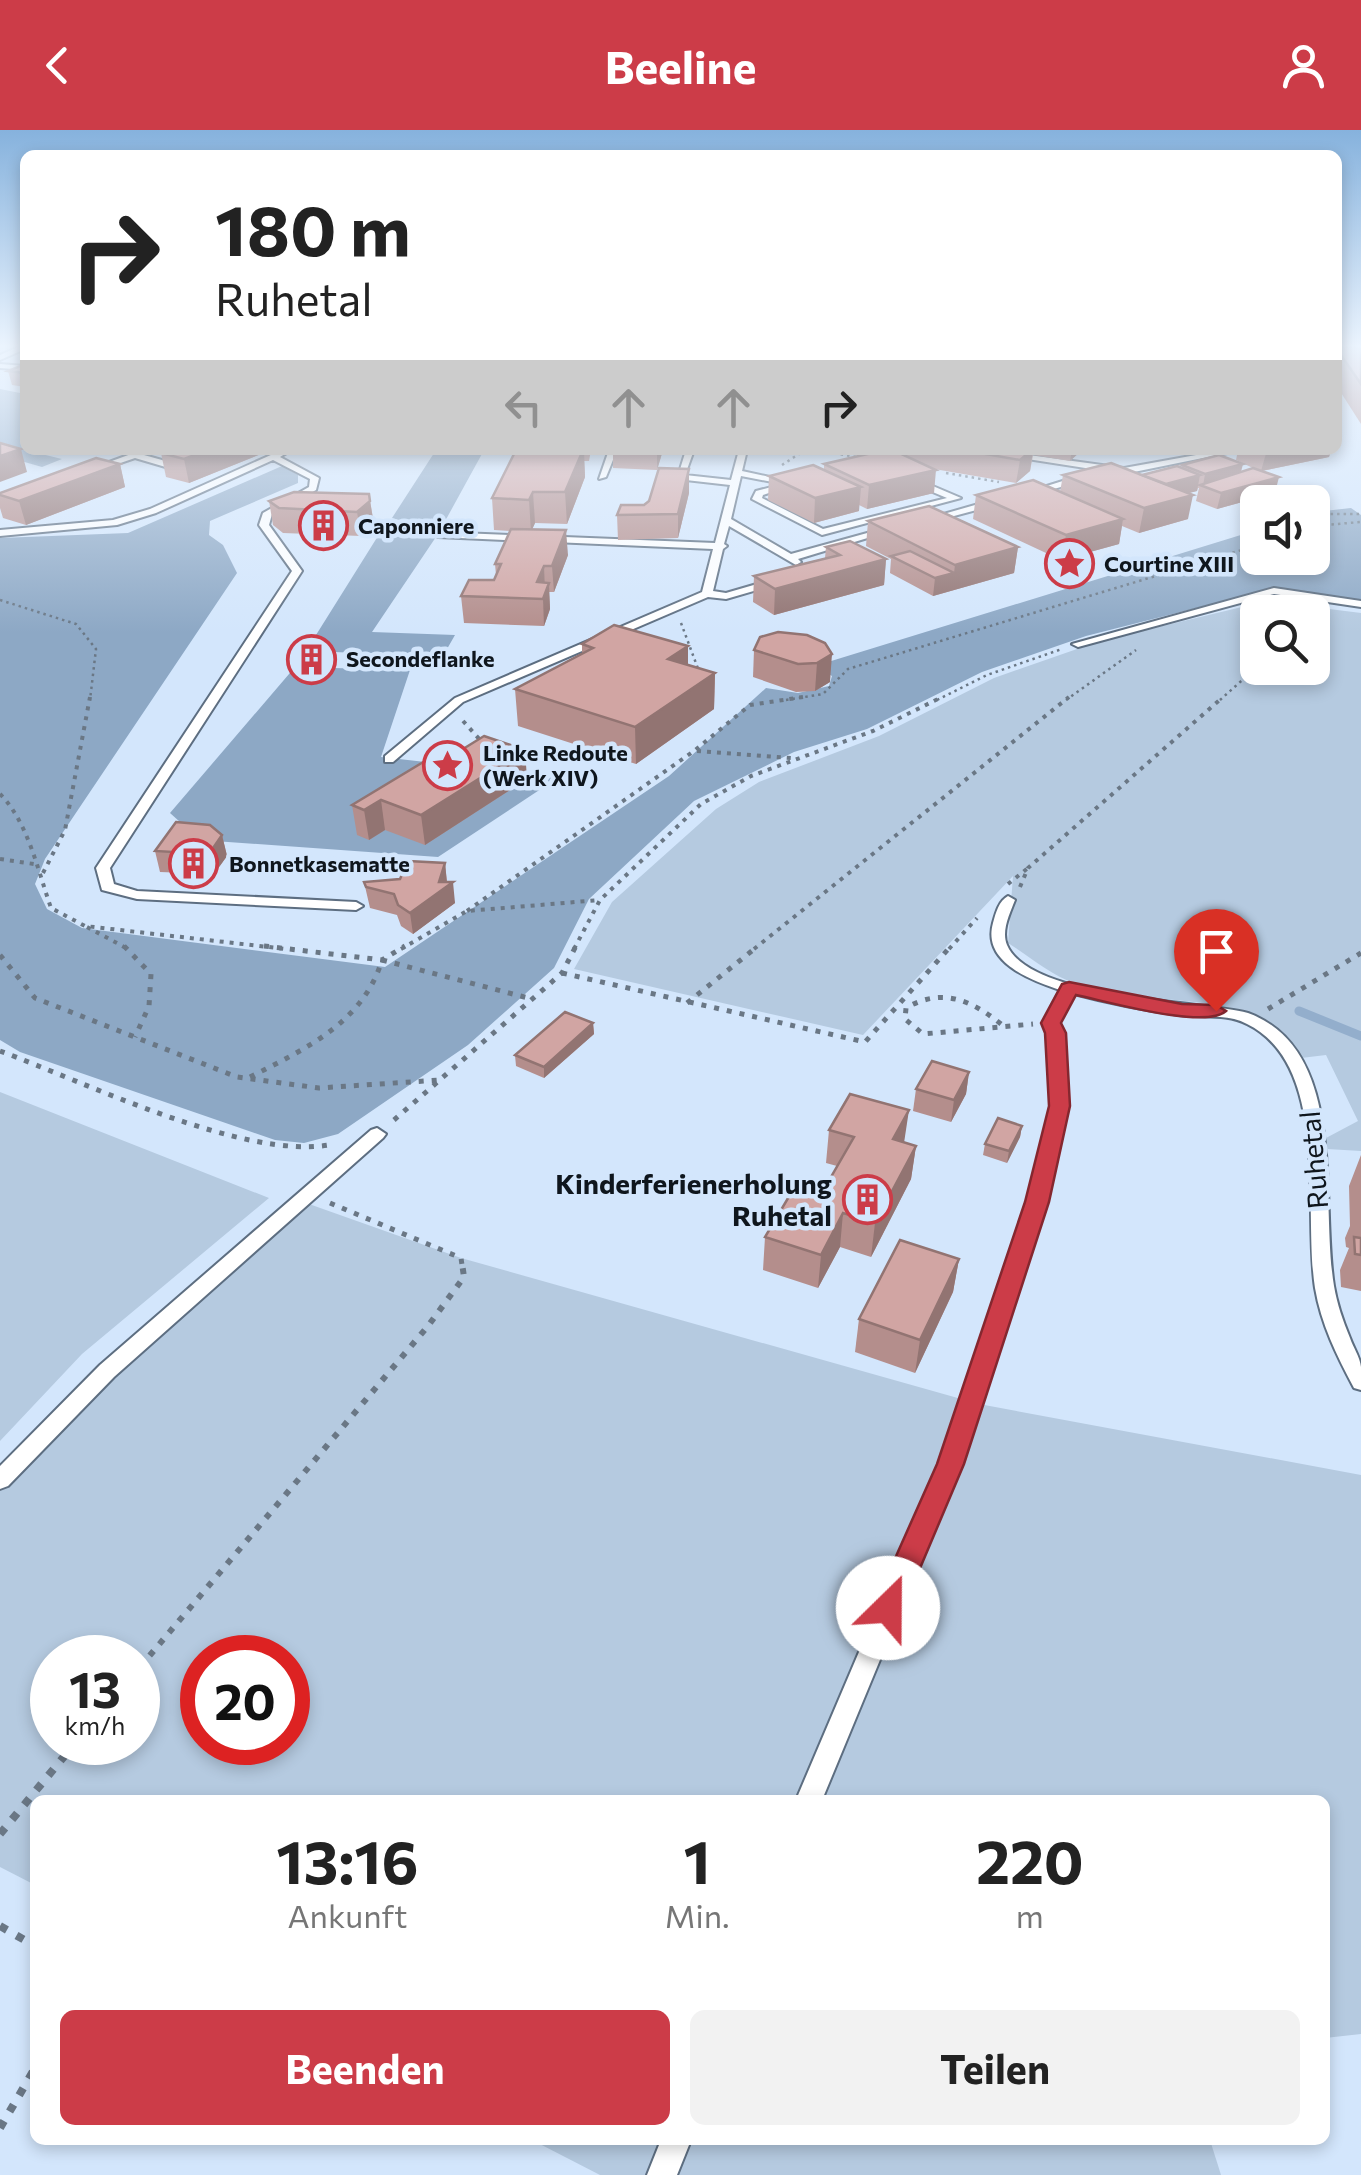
<!DOCTYPE html>
<html lang="de">
<head>
<meta charset="utf-8">
<style>
	body { margin:0; font-family:Commissioner,sans-serif; background:#f2f2f2; color:#222; height:100vh; display:flex; flex-direction:column; font-size:38px; white-space:nowrap }
	* { box-sizing:border-box; margin:0 }
	p { font-size:32px; color:#767676 }
	.icon { flex:none; width:55px; height:55px; fill:none; stroke:currentColor; stroke-width:2; stroke-linecap:round; stroke-linejoin:round }
	.map { position:relative; flex:1; overflow:hidden }
	.sheet { position:absolute; left:30px; top:1665px; width:1300px; height:350px; display:flex; flex-direction:column; background:#fff; border-radius:15px; box-shadow:0 5px 15px #0003 }
	.sheet>* { flex:none }
	.top-card { position:absolute; left:20px; top:20px; width:1322px; height:305px; border-radius:15px; box-shadow:0 5px 15px #0003; background:#fff; color:#222; overflow:hidden }
	.fabs { position:absolute; left:1240px; top:355px; display:grid; gap:20px }
	.fabs a { display:grid; place-items:center; width:90px; height:90px; border-radius:15px; background:#fff; box-shadow:0 5px 15px #0003; font-size:50px }
	.speed { position:absolute; left:30px; top:1505px; display:flex; gap:20px; font-size:50px; font-weight:700; text-align:center }
	.speed>* { display:grid; place-content:center; width:130px; height:130px; border-radius:50%; background:#fff; box-shadow:0 5px 15px #0003; line-height:1 }
	.speed small { font-size:25px; font-weight:400 }
	.speed .limit { border:15px solid #d22; background:#fff; color:#111 }
	.pin { position:absolute; display:grid; place-items:center; width:85px; height:85px; color:#fff; margin:-102px -42px; border-radius:50% 50% 50% 0; rotate:-45deg; box-shadow:0 0 10px #0007 }
	.pin .icon { rotate:45deg }
	.me { position:absolute; width:110px; margin:-55px; rotate:23deg; stroke-linejoin:round; filter:drop-shadow(0 0 8px #0008) }
	.turn { display:flex; align-items:center; gap:35px; height:210px; padding:0 30px; font-size:45px }
	.turn .icon { width:130px; height:130px; stroke-width:2.5 }
	.turn b { display:block; font-size:70px; line-height:85px }
	.lanes { display:flex; align-items:center; height:95px; padding:0 30px; background:#0003; justify-content:center; gap:50px; direction:ltr }
	.lanes .off { opacity:.35 }
	.eta { display:flex; justify-content:space-evenly; align-items:center; height:170px; text-align:center }
	.eta b { font-size:60px; font-weight:700; line-height:70px }
	.cta { display:flex; gap:20px; margin-top:auto; padding:20px 30px }
	.cta a { flex:1; height:115px; border-radius:15px; background:#cc3c48; color:#fff; font-size:40px; font-weight:700; line-height:115px; text-align:center }
	.cta a+a { background:#f2f2f2; color:#222 }
	header { display:flex; justify-content:space-between; align-items:center; height:130px; padding:0 30px; background:#cc3c48; color:#fff; font-size:45px; font-weight:700 }
	.map>svg:first-child { display:block }
	.green { fill:#b5cae0; fill-rule:evenodd }
	.forest { fill:#8da8c5 }
	.lines { fill:none; stroke-linecap:round; stroke-linejoin:round }
	.stream { stroke:#93aecc; stroke-width:9 }
	.lane-casing { stroke:#5d6e81; stroke-width:4 }
	.path-far4 { stroke:#6a7785; stroke-width:2.5; stroke-dasharray:2.5 4; stroke-linecap:butt }
	.path-far3 { stroke:#6a7785; stroke-width:4; stroke-dasharray:4 6; stroke-linecap:butt }
	.path-far2 { stroke:#6a7785; stroke-width:5; stroke-dasharray:5 8; stroke-linecap:butt }
	.path-far1 { stroke:#6a7785; stroke-width:6; stroke-dasharray:6 9; stroke-linecap:butt }
	.path { stroke:#6a7785; stroke-width:8; stroke-dasharray:8 11; stroke-linecap:butt }
	.lane { fill:#fff; fill-rule:evenodd }
	.wall { fill:#b48e8c }
	.shaded-wall { fill:#927472 }
	.building { fill:#d1a5a3; stroke:#927472; stroke-width:2.5 }
	.route { fill:#cc3c48; stroke:#85272f; stroke-width:2.5 }
	.labels { text-anchor:middle; stroke-width:9; stroke-linejoin:round; paint-order:stroke }
	.far-poi-label { font-size:22px; font-weight:bold; fill:#0f161d; stroke:#d3e6fc; text-anchor:start }
	.street-label { font-size:28px; fill:#0f161d; stroke:#d3e6fc }
	.poi-label { font-size:28px; font-weight:bold; fill:#0f161d; stroke:#d3e6fc; text-anchor:end }
</style>
</head>
<body>
<header><svg class="icon" aria-label="back" viewBox="0 0 24 24"><path d="M15 5l-7 7 7 7"/></svg>Beeline<svg class="icon" aria-label="person" viewBox="0 0 24 24"><circle cx="12" cy="8" r="4"/><path d="M4 21q1-7 8-7t8 7"/></svg></header>
<div class="map">
<svg width="1361" height="2045" viewBox="0 0 1361 2045">
	<rect width="100%" height="100%" fill="#d3e6fc"/>
	<g class="green">
		<path d="M 1267,471 L 1361,483 L 1361,1021 L 1327,1019 L 1326,1008 L 1358,991 L 1326,925 L 1301,928 C 1240,848 1155,884 1074,853 C 1051,845 1029,826 1008,813 L 1013,746 L 863,905 L 574,839 L 612,772 L 716,679 L 759,652 L 879,606 L 994,548 L 1100,511 ZM 1258,482 L 1312,482 L 1312,538 L 1258,538 Z"/>
		<polygon points="0,962 269,1068 82,1224 0,1311"/>
		<path d="M 309,1074 L 461,1128 L 979,1274 L 1361,1345 L 1361,1904 L 1325,1908 L 1325,1670 L 35,1670 L 35,1755 L 0,1737 L 0,1354 L 68,1283 ZM 52,1528 L 138,1528 L 138,1612 L 52,1612 ZM 202,1528 L 288,1528 L 288,1612 L 202,1612 Z"/>
		<polygon points="532,2010 1210,2010 1221,2045 600,2045"/>
	</g>
	<g class="forest">
		<polygon points="0,259 25,264 25,320 62,329 42,337 0,325"/>
		<polygon points="436,320 494,320 483,322 438,404 372,502 455,505 443,526 306,521 378,406 387,406 399,390 392,388"/>
		<polygon points="282,336 298,345 298,353 210,391 209,405 223,415 237,443 45,729 35,754 47,779 82,798 385,837 669,646 766,558 798,563 829,556 832,546 815,536 1257,400 1258,428 1312,428 1315,382 1351,378 1361,385 1361,471 1271,459 1086,506 982,542 867,599 794,622 694,671 589,769 554,838 468,915 338,1004 304,1013 275,1010 20,922 0,910 0,408 128,403"/>
		<polygon points="295,537 410,540 381,627 559,647 438,727 200,710 170,683"/>
	</g>
	<g class="lines">
		<polyline class="stream" points="1299,881 1361,906"/>
		<defs>
			<g id="lane">
				<polygon points="18,217 25,219 0,230 0,225"/>
				<polygon points="0,234 25,236 25,240 0,238"/>
				<polygon points="142,320 154,320 144,325 169,332 200,320 212,320 169,338 135,328 94,342 90,339"/>
				<polygon points="282,320 288,322 280,327 319,348 316,360 272,384 269,395 302,441 110,738 114,754 137,761 356,772 363,776 356,780 137,769 102,760 96,738 292,441 259,395 263,383 309,357 310,349 273,330 156,383 117,395 0,406 0,400 113,390 150,379"/>
				<polygon points="609,320 617,320 606,347 599,349"/>
				<polygon points="686,320 694,320 685,345 731,350 739,320 747,320 742,341 798,353 763,365 762,368 823,399 947,368 911,353 914,348 961,368 822,405 752,369 756,361 783,354 741,346 731,389 791,424 889,397 894,400 798,429 801,432 796,435 729,396 724,414 727,416 723,419 713,461 726,463 774,449 778,450 778,454 726,469 708,467 463,572 393,632 385,632 385,626 455,568 702,462 713,419 438,407 433,404 435,402 715,413 730,355 677,349"/>
				<polygon points="969,320 992,320 1124,338 1224,320 1242,320 1124,344"/>
				<polygon points="1082,345 1085,350 1026,367 1021,364"/>
				<polygon points="996,369 999,370 999,374 924,394 919,391"/>
				<polygon points="1274,458 1361,471 1361,477 1274,464 1078,517 1072,514"/>
				<path d="M 1008,766 L 1015,770 C 1010,783 1001,801 1007,815 C 1030,869 1197,870 1248,883 C 1349,920 1320,1073 1334,1156 C 1337,1174 1343,1191 1350,1208 C 1353,1217 1360,1227 1361,1237 C 1361,1244 1361,1252 1361,1260 L 1354,1258 C 1337,1226 1321,1194 1315,1158 C 1303,1082 1331,935 1247,894 C 1227,883 1201,888 1179,885 C 1144,880 1108,873 1074,864 L 1059,893 L 1064,903 L 1067,976 L 1046,1072 L 961,1334 L 822,1670 L 796,1670 L 939,1334 L 1028,1072 L 1051,976 L 1048,903 L 1043,893 L 1060,860 C 1030,850 982,832 993,793 C 996,782 999,771 1008,766 Z"/>
				<polygon points="377,998 386,1004 383,1008 114,1247 8,1356 0,1359 0,1336 100,1235 371,1000"/>
				<polygon points="661,2010 691,2010 677,2045 647,2045"/>
			</g>
		</defs>
		<use href="#lane" class="lane-casing"/>
		<g class="path-far4">
			<polyline points="815,320 856,327"/>
			<polyline points="782,335 805,320"/>
			<polyline points="946,343 999,352"/>
			<polyline points="1312,389 1325,384 1361,384"/>
			<polyline points="1312,396 1361,392"/>
			<polyline points="1279,428 1286,443"/>
			<polyline points="0,470 76,494 96,519 90,570"/>
			<polyline points="681,493 700,544"/>
			<polyline points="786,570 823,564 848,539 1258,415"/>
			<polyline points="937,570 987,545 1062,519"/>
			<polyline points="1066,570 1136,520"/>
			<polyline points="1220,570 1258,536"/>
		</g>
		<g class="path-far3">
			<polyline points="463,591 482,612"/>
			<polyline points="697,621 791,628"/>
			<path d="M 0,664 C 28,692 38,741 51,778 L 85,796 L 286,819"/>
			<polyline points="0,729 34,734"/>
			<polyline points="43,743 65,700 90,567"/>
			<polyline points="1008,754 1028,738"/>
			<polyline points="1020,757 1028,738 1223,567"/>
			<polyline points="467,781 694,621 750,575 803,567"/>
			<polyline points="87,797 128,819"/>
			<polyline points="401,819 467,781 600,770"/>
			<polyline points="574,819 600,770 701,674 751,646 873,601 942,567"/>
			<polyline points="754,819 1069,567"/>
			<polyline points="949,819 977,788"/>
		</g>
		<g class="path-far2">
			<polyline points="124,816 151,844 149,876 135,907"/>
			<polyline points="264,816 382,830 405,816"/>
			<polyline points="0,825 35,868 237,947 319,958 440,950"/>
			<polyline points="562,843 865,912 951,816"/>
			<polyline points="687,873 758,816"/>
			<polyline points="1268,879 1361,823"/>
			<path d="M 1001,894 C 971,870 942,857 906,878 L 905,889 L 923,904 L 1033,894"/>
			<path d="M 0,921 C 87,953 242,1029 329,1015"/>
			<path d="M 250,947 C 305,919 363,893 382,830 L 532,869"/>
			<polyline points="394,990 562,843 576,816"/>
			<polyline points="330,1073 461,1128 462,1135"/>
		</g>
		<polyline class="path-far1" points="140,1537 428,1196 464,1147 462,1133"/>
		<g class="path">
			<polyline points="138,1539 142,1534"/>
			<polyline points="0,1704 76,1612"/>
			<polyline points="0,1796 35,1816"/>
			<polyline points="0,1998 35,1938"/>
		</g>
		<use href="#lane" class="lane"/>
	</g>
	<g class="wall">
		<polygon points="1338,217 1361,219 1361,294 1338,258"/>
		<polygon points="25,234 25,257 12,255 8,241"/>
		<polygon points="271,320 189,353 166,347 161,323"/>
		<polygon points="516,320 591,320 589,331 584,331 585,347 567,394 535,393 532,399 568,425 554,462 549,462 550,479 544,496 464,493 461,466 494,450 496,445 495,434 510,401 494,400 492,368"/>
		<polygon points="613,320 663,320 657,340 613,338"/>
		<polygon points="836,320 872,320 866,324 885,320 1082,320 1070,331 1033,325 1030,341 1016,353 934,339 934,363 867,379 859,375 859,381 814,393 768,370 769,346 824,340 824,334 863,325"/>
		<polygon points="1238,320 1331,320 1329,327 1262,341 1275,363 1217,379 1196,371 1199,358 1198,358 1197,361 1188,363 1188,389 1139,403 1122,396 1119,414 1061,430 973,389 976,365 1060,362 1063,345 1142,345 1181,338 1182,335 1241,342 1255,339 1236,330"/>
		<polygon points="120,334 125,357 26,395 3,388 0,378 0,363"/>
		<polygon points="689,339 689,363 678,408 618,410 617,385 644,375"/>
		<polygon points="369,364 374,395 361,406 283,403 273,395 269,371"/>
		<polygon points="868,391 1018,417 1014,443 933,466 890,443 891,429 866,416"/>
		<polygon points="826,417 886,429 884,455 774,485 753,472 754,446 825,428"/>
		<polygon points="807,505 830,552 815,561 796,562 753,547 754,520"/>
		<polygon points="327,514 328,524 321,536 293,535 291,526"/>
		<polygon points="582,514 715,543 714,579 636,634 518,596 515,559 582,523"/>
		<polygon points="437,635 527,649 425,715 385,700 369,710 357,705 352,675"/>
		<polygon points="222,705 227,726 214,744 160,742 155,721"/>
		<polygon points="445,733 447,752 455,773 413,804 401,796 397,785 370,778 364,752 400,749"/>
		<polygon points="593,893 594,904 544,948 516,936 515,925"/>
		<polygon points="969,942 966,964 951,992 913,981 916,959"/>
		<polygon points="1022,996 1020,1007 1007,1033 983,1025 985,1014"/>
		<polygon points="829,1000 916,1016 911,1049 871,1127 840,1117 818,1158 763,1140 765,1107 820,1066 837,1036 826,1033"/>
		<polygon points="1361,1025 1361,1161 1341,1157 1340,1140 1349,1118 1346,1117 1345,1108 1350,1096 1349,1056"/>
		<polygon points="959,1129 953,1162 915,1243 855,1222 859,1189"/>
	</g>
	<g class="shaded-wall">
		<polygon points="21,319 27,342 0,352 0,326"/>
		<polygon points="208,320 271,320 189,353 184,329"/>
		<polygon points="583,320 584,320 585,347 567,394 565,362"/>
		<polygon points="657,320 663,320 657,340"/>
		<polygon points="1032,320 1033,320 1030,341 1016,353 1020,330"/>
		<polygon points="1072,320 1082,320 1070,331"/>
		<polygon points="1267,320 1331,320 1329,327 1261,341"/>
		<polygon points="120,334 125,357 26,395 19,371"/>
		<polygon points="1243,334 1239,350 1203,356 1205,344"/>
		<polygon points="689,339 689,363 678,408 678,384"/>
		<polygon points="936,340 934,363 867,379 869,355"/>
		<polygon points="1200,345 1197,361 1162,370 1166,354"/>
		<polygon points="1279,347 1275,363 1217,379 1221,363"/>
		<polygon points="861,357 859,381 814,393 815,368"/>
		<polygon points="533,362 535,393 531,402 529,370"/>
		<polygon points="1193,365 1188,389 1139,403 1144,378"/>
		<polygon points="370,371 374,395 361,406 357,382"/>
		<polygon points="1123,389 1119,414 1061,430 1066,405"/>
		<polygon points="566,400 568,425 554,462 552,436"/>
		<polygon points="1018,417 1014,443 933,466 935,448 954,443 955,435"/>
		<polygon points="886,429 884,455 774,485 775,459"/>
		<polygon points="544,436 545,462 537,452"/>
		<polygon points="549,453 550,479 544,496 543,469"/>
		<polygon points="327,514 328,524 321,536 319,527"/>
		<polygon points="688,516 688,552 668,529"/>
		<polygon points="832,524 830,552 815,561 817,533"/>
		<polygon points="715,543 714,579 636,634 635,597"/>
		<polygon points="525,620 527,649 425,715 421,685"/>
		<polygon points="381,670 385,700 369,710 364,680"/>
		<polygon points="222,705 227,726 214,744 209,724"/>
		<polygon points="445,733 447,754 453,752 455,773 413,804 410,783 439,752"/>
		<polygon points="593,893 594,904 544,948 544,937"/>
		<polygon points="969,942 966,964 951,992 954,970"/>
		<polygon points="909,980 904,1013 893,1009"/>
		<polygon points="1022,996 1020,1007 1007,1033 1009,1021"/>
		<polygon points="916,1016 911,1049 871,1127 875,1093"/>
		<polygon points="843,1083 840,1117 818,1158 821,1125"/>
		<polygon points="959,1129 953,1162 915,1243 920,1210"/>
	</g>
	<g class="building">
		<polygon points="1338,217 1353,217 1361,219 1361,254 1341,225 1338,224"/>
		<polygon points="25,234 25,243 8,241"/>
		<polygon points="0,313 21,319 0,326"/>
		<polygon points="170,320 208,320 184,329 161,323"/>
		<polygon points="516,320 583,320 565,362 533,362 529,370 492,368"/>
		<polygon points="885,320 893,320 936,340 869,355 824,334"/>
		<polygon points="963,320 1032,320 1020,330"/>
		<polygon points="1219,325 1243,334 1205,344 1182,335"/>
		<polygon points="96,328 120,334 19,371 0,365 0,363"/>
		<polygon points="1111,333 1193,365 1144,378 1063,345"/>
		<polygon points="813,335 861,357 815,368 769,346"/>
		<polygon points="1177,336 1200,345 1166,354 1142,345"/>
		<polygon points="659,338 689,339 678,384 617,385 621,375 644,375 649,371"/>
		<polygon points="1253,338 1279,347 1221,363 1200,355"/>
		<polygon points="1033,350 1123,389 1066,405 976,365"/>
		<polygon points="294,362 369,364 370,371 357,382 279,378 269,371"/>
		<polygon points="929,376 1018,417 955,435 868,391"/>
		<polygon points="511,399 566,400 552,436 544,436 537,452 549,453 543,469 461,466 469,450 494,450 501,434 495,434"/>
		<polygon points="850,411 886,429 775,459 754,446 840,425 826,417"/>
		<polygon points="910,421 954,443 935,448 891,426"/>
		<polygon points="614,495 688,516 668,529 715,543 635,597 515,559 593,518 582,514"/>
		<polygon points="778,502 807,505 825,513 832,524 817,533 798,534 754,520 760,507"/>
		<polygon points="299,513 327,514 319,527 291,526"/>
		<polygon points="484,606 525,620 421,685 381,670 364,680 352,675 425,631 437,635"/>
		<polygon points="176,692 210,695 222,705 209,724 155,721"/>
		<polygon points="408,731 445,733 439,752 453,752 410,783 398,775 394,764 366,757 364,752 400,749"/>
		<polygon points="565,882 593,893 544,937 515,925"/>
		<polygon points="932,931 969,942 954,970 916,959"/>
		<polygon points="850,964 909,980 893,1009 916,1016 875,1093 843,1083 821,1125 765,1107 794,1058 820,1066 854,1007 829,1000"/>
		<polygon points="998,988 1022,996 1009,1021 985,1014"/>
		<polygon points="1354,1107 1361,1108 1361,1125 1355,1124"/>
		<polygon points="900,1110 959,1129 920,1210 859,1189"/>
	</g>
	<linearGradient id="sky" x2="0" y2="1"><stop stop-color="#86b2dd"/><stop offset="0.43" stop-color="#ebf4fe"/><stop offset="1" stop-color="#ebf4fe" stop-opacity="0"/></linearGradient>
	<rect width="1361" height="503" fill="url(#sky)"/>
	<path class="route" d="M 1069,852 L 1182,874 L 1216,875 L 1226,881 C 1205,900 1106,871 1076,865 L 1061,893 L 1066,903 L 1070,976 L 1049,1072 L 964,1334 L 899,1488 L 888,1491 L 878,1488 L 873,1478 L 937,1334 L 1025,1072 L 1049,976 L 1045,903 L 1041,893 L 1062,854 Z"/>
	<defs>
		<symbol id="building-ring" viewBox="-11 -11 22 22"><circle r="9.5" fill="#d3e6fc" stroke="#cc3c48" stroke-width="1.5"/><path d="M-4-6H4V6H1V3H-1V6H-4ZM-2.5-4.3h1.7v1.8h-1.7ZM.8-4.3h1.7v1.8H.8ZM-2.5-1h1.7V.8h-1.7ZM.8-1h1.7V.8H.8Z" fill="#cc3c48"/></symbol>
		<symbol id="sight-ring" viewBox="-11 -11 22 22"><circle r="9.5" fill="#d3e6fc" stroke="#cc3c48" stroke-width="1.5"/><path d="M0-6L1.8-2.2L6-1.7L2.9 1.2L3.7 5.4L0 3.3L-3.7 5.4L-2.9 1.2L-6-1.7L-1.8-2.2Z" fill="#cc3c48"/></symbol>
	</defs>
	<g fill-rule="evenodd">
		<use href="#building-ring" x="296" y="368" width="55" height="55"/>
		<use href="#sight-ring" x="1042" y="406" width="55" height="55"/>
		<use href="#building-ring" x="284" y="502" width="55" height="55"/>
		<use href="#sight-ring" x="420" y="608" width="55" height="55"/>
		<use href="#building-ring" x="166" y="706" width="55" height="55"/>
		<use href="#building-ring" x="840" y="1042" width="55" height="55"/>
	</g>
	<g class="labels">
		<g class="far-poi-label">
			<text x="358" y="404">Caponniere</text>
			<text x="1104" y="442">Courtine XIII</text>
			<text x="346" y="537">Secondeflanke</text>
			<text x="483" y="631">Linke Redoute<tspan x="483" dy="25">(Werk XIV)</tspan></text>
			<text x="229" y="742">Bonnetkasematte</text>
		</g>
		<g class="street-label">
			<text transform="translate(1314 1030) rotate(-95)" y="10">Ruhetal</text>
		</g>
		<g class="poi-label">
			<text x="832" y="1064">Kinderferienerholung<tspan x="832" dy="32">Ruhetal</tspan></text>
		</g>
	</g>
</svg>
<div class="fabs">
<a><svg class="icon" aria-label="sound" viewBox="0 0 24 24"><path d="M4 9h4l5-4v14l-5-4H4zM17 9q2 3 0 6"/></svg></a>
<a><svg class="icon" aria-label="search" viewBox="0 0 24 24"><circle cx="10" cy="10" r="6"/><path d="M15 15l6 6"/></svg></a>
</div>
<div class="speed"><div>13<small>km/h</small></div><div class="limit">20</div></div>
<div class="pin" style="left:1216px;top:881px;background:#d93025"><svg class="icon" aria-label="arrive" viewBox="0 0 24 24"><path d="M6 21V4h12l-3 4 3 4H6"/></svg></div>
<svg class="me" style="left:888px;top:1478px" viewBox="-20 -20 40 40"><circle r="19" fill="#fff"/><path d="M0-13L10 11 0 6-10 11z" fill="#cc3c48"/></svg>
<div class="top-card">
<div class="turn"><svg class="icon" aria-label="right" viewBox="0 0 24 24"><path d="M7 20v-9h11M14 6l5 5-5 5"/></svg><div><b>180 m</b>Ruhetal</div></div>
<div class="lanes"><svg class="icon off" aria-label="left" viewBox="0 0 24 24"><path d="M17 20v-9H6M10 6l-5 5 5 5"/></svg><svg class="icon off" aria-label="ahead" viewBox="0 0 24 24"><path d="M12 20V5M6 11l6-6 6 6"/></svg><svg class="icon off" aria-label="ahead" viewBox="0 0 24 24"><path d="M12 20V5M6 11l6-6 6 6"/></svg><svg class="icon" aria-label="right" viewBox="0 0 24 24"><path d="M7 20v-9h11M14 6l5 5-5 5"/></svg></div>
</div>
<section class="sheet">
<div class="eta">
<div><b>13:16</b><p>Ankunft</p></div>
<div><b>1</b><p>Min.</p></div>
<div><b>220</b><p>m</p></div>
</div>
<div class="cta"><a>Beenden</a><a>Teilen</a></div>
</section>
</div>
</body>
</html>
